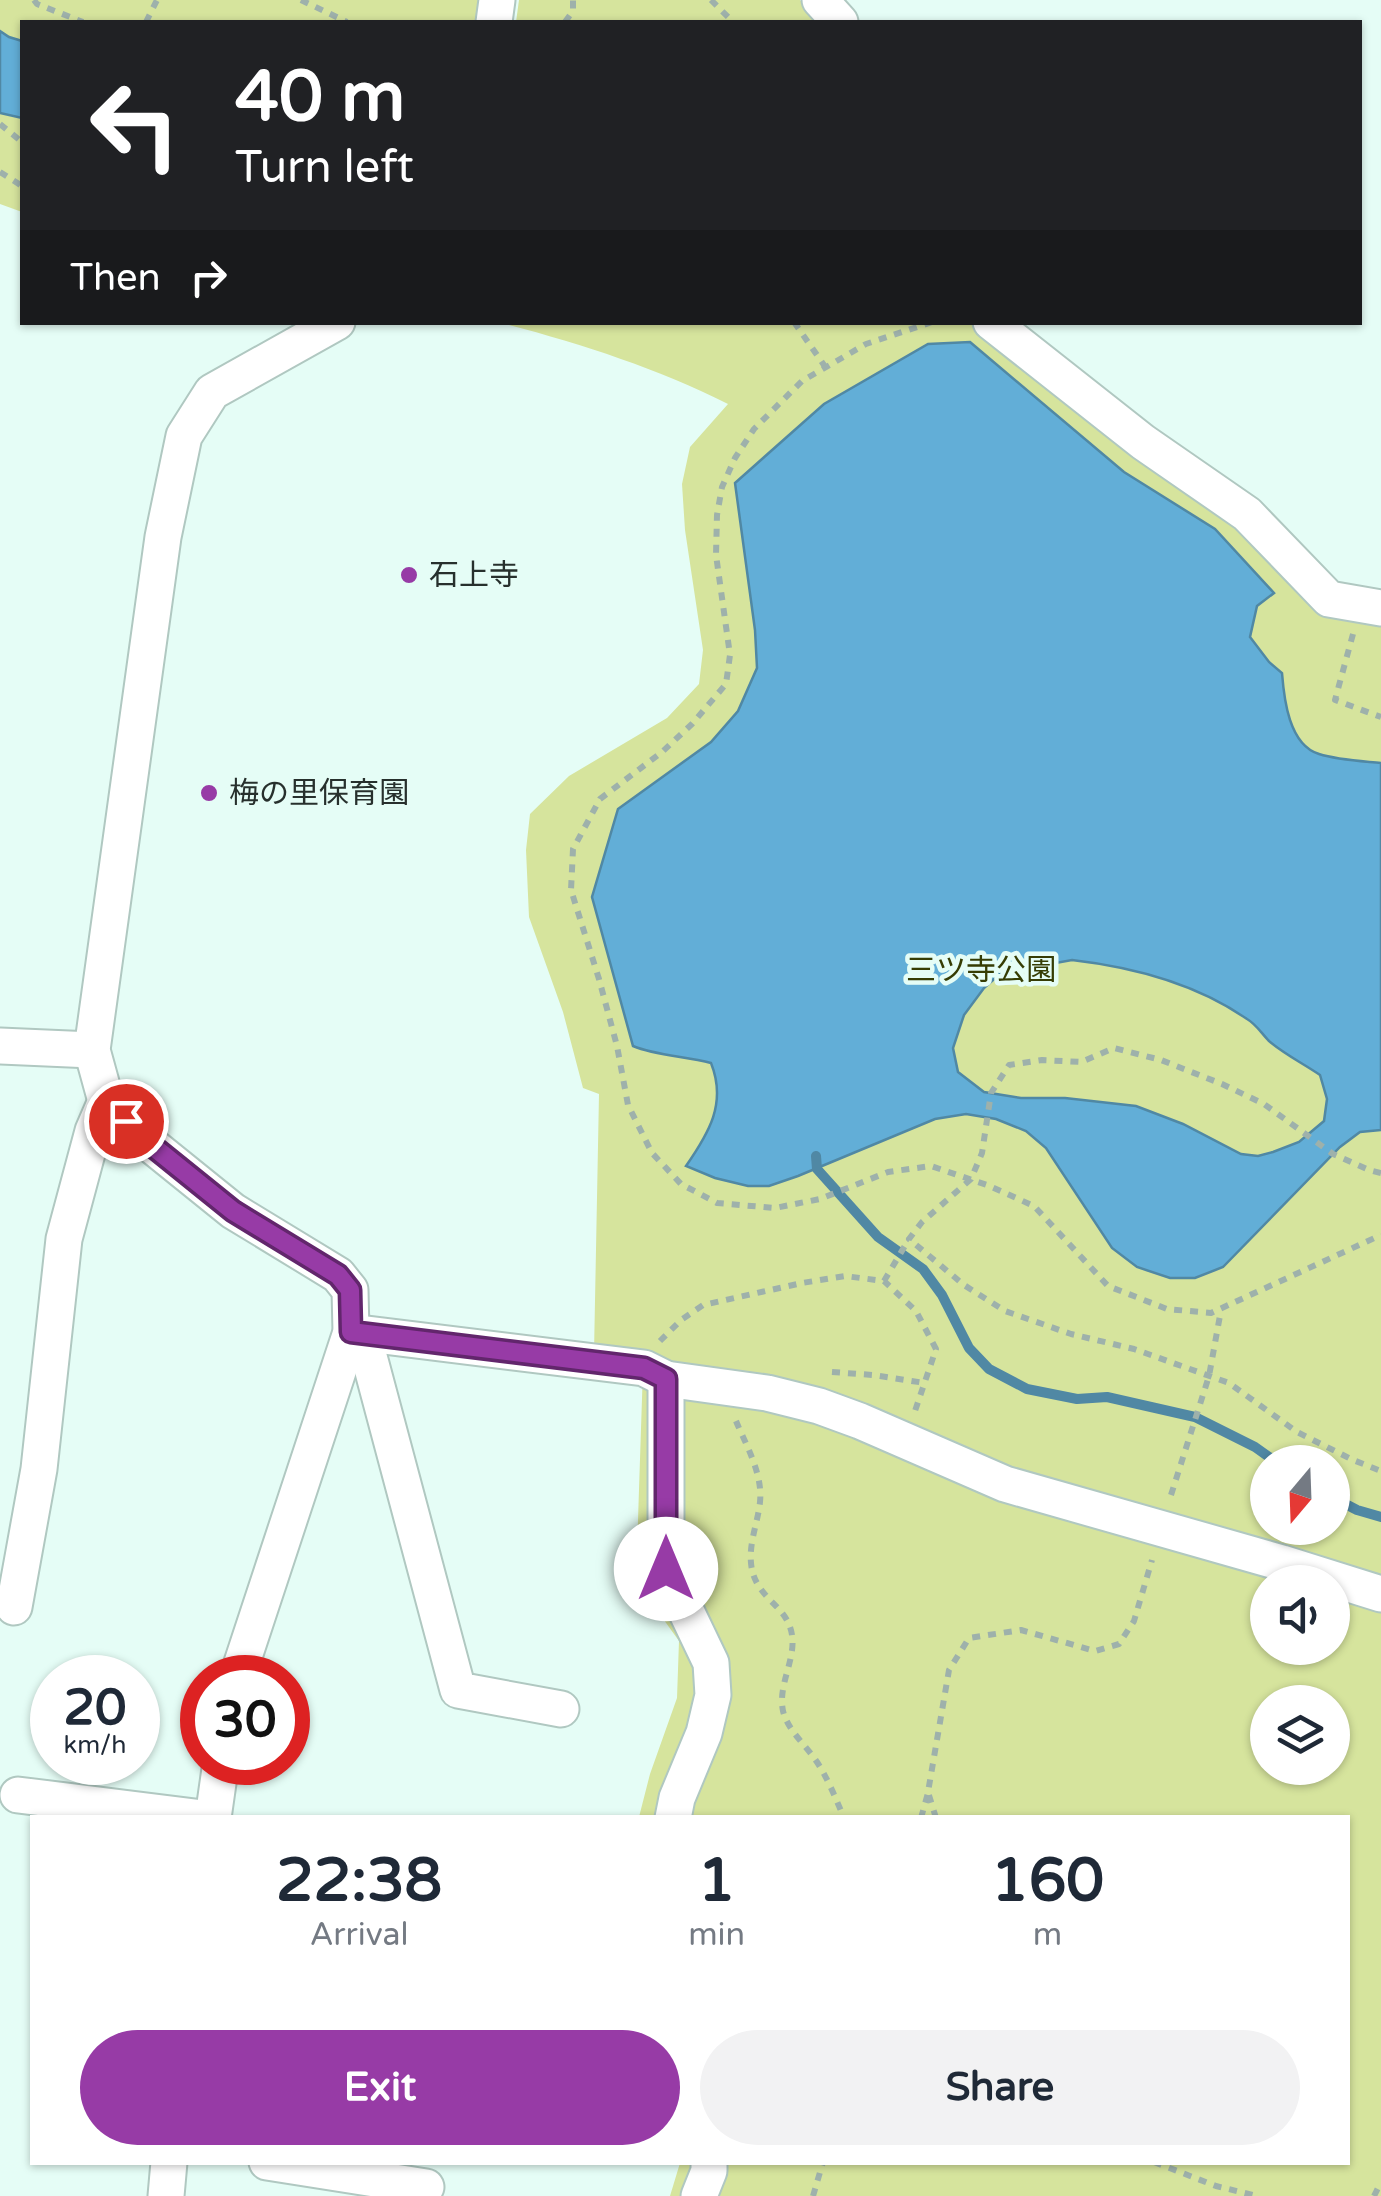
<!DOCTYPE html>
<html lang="en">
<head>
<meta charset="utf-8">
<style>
	body { margin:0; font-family:"Varela Round","Noto Sans JP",sans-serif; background:#f2f2f3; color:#1f2937; height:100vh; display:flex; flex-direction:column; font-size:38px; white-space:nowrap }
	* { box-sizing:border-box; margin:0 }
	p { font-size:32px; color:#747a83 }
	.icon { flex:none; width:55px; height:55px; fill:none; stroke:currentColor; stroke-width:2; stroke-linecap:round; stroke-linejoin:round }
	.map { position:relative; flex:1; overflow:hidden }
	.details { position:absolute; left:30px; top:1815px; width:1320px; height:350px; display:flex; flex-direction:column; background:#fff; border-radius:0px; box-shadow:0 2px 8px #0004 }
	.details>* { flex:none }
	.banner { position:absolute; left:20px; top:20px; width:1342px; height:305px; border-radius:0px; box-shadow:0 2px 8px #0004; background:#202124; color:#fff; overflow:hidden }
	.needle { width:65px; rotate:199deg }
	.controls { position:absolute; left:1250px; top:1445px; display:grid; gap:20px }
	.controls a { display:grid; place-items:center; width:100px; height:100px; border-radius:50%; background:#fff; box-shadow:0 2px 8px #0004; font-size:50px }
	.speed { position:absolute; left:30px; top:1655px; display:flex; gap:20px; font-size:50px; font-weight:700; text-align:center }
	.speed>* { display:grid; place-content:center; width:130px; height:130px; border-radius:50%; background:#fff; box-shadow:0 2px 8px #0004; line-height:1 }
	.speed small { font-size:25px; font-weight:400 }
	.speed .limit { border:15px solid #d22; background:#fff; color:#111 }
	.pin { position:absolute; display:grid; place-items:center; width:85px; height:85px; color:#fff; margin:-42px; border:5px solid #fff; border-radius:50%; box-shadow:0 2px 10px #0007 }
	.me { position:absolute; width:110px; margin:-55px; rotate:0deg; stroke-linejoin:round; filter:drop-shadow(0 0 8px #0008) }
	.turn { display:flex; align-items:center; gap:35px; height:210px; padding:0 50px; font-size:45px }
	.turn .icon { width:130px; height:130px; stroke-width:2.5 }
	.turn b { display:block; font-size:70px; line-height:85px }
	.then { display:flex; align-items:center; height:95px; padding:0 50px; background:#0003; gap:20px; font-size:38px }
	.eta { display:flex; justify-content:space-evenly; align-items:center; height:170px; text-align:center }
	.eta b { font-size:60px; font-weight:800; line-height:70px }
	.cta { display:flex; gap:20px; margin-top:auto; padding:20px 50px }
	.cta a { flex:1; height:115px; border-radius:60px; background:#973ba6; color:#fff; font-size:40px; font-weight:800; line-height:115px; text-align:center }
	.cta a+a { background:#f2f2f3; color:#1f2937 }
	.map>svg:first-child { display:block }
	.green { fill:#d6e49d; fill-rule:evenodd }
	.water { fill:#62aed7; stroke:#5088a4; stroke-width:2.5; fill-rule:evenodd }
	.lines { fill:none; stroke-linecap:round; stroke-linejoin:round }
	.stream { stroke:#5088a4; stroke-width:10 }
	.minor-casing { stroke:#b0c8c1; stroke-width:39 }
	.path { stroke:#9eb1ab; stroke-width:6; stroke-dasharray:8 8; stroke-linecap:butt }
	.minor { stroke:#fff; stroke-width:35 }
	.route-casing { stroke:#62266c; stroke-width:25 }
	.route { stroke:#973ba6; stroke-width:18 }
	.poi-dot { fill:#973ba6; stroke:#e5fdf6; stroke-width:4 }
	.labels { text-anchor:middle; stroke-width:9; stroke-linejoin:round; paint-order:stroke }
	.poi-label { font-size:30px; fill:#27302d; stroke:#e5fdf6; text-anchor:start }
	.park-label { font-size:30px; fill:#363d04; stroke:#e5fdf6 }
</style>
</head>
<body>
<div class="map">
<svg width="1381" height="2196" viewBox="0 0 1381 2196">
	<rect width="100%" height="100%" fill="#e5fdf6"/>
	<g class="green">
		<polygon points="0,0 484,0 479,22 22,22 22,212 0,204"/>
		<polygon points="519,0 800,0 819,22 516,22"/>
		<path d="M 501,323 L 973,323 L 1127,449 L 1381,619 L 1381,2196 L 670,2196 L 680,2163 L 1348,2162 L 1348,1818 L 639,1817 L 650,1774 L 677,1698 L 679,1641 L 636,1581 L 643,1368 L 594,1353 L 599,1094 L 583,1088 L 563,1012 L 529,917 L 526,850 L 530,814 L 569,776 L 667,718 L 699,684 L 703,650 L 685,530 L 682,484 L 690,447 L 728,404 C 656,368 579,343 501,323 ZM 1268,1462 L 1332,1462 L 1332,1528 L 1268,1528 ZM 1268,1582 L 1332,1582 L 1332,1648 L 1268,1648 ZM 1268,1702 L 1332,1702 L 1332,1768 L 1268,1768 Z"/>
	</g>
	<g class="water">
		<polygon points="0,31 9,37 22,41 22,118 0,113"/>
		<path d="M 970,342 L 1124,472 L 1215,529 L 1274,593 L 1257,606 L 1250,637 L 1269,662 L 1282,673 C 1284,699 1289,745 1319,754 C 1338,760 1361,761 1381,763 L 1381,1130 L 1360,1132 L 1340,1147 L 1223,1267 L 1195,1278 L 1170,1278 L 1137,1267 L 1112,1248 L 1046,1148 L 1026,1131 L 996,1119 L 966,1114 L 935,1119 L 798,1176 L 769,1186 L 748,1186 L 715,1178 L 686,1166 C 709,1133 727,1103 711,1063 C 686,1056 657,1056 633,1046 L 592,897 L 618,809 L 711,742 L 738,711 L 757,668 L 755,630 L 735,483 L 824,404 L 928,344 ZM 1072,960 C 1133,967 1195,983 1247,1019 C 1256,1024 1262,1034 1269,1041 C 1284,1054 1304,1064 1320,1075 L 1327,1099 L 1324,1121 L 1299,1142 L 1273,1152 L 1258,1156 L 1241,1154 L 1183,1124 L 1136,1106 L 1065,1098 L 1021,1098 L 984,1092 L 958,1072 L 953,1048 L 964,1015 L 984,988 L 1001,973 Z"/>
	</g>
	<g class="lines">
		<g class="stream">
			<polyline points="816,1156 817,1169 878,1237 923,1269 942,1295 969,1348 989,1369 1027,1389 1077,1399 1107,1397 1195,1417 1255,1447 1276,1462"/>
			<polyline points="1332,1497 1357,1510 1381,1517"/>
		</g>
		<defs>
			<g id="minor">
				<polyline points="820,0 840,22"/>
				<polyline points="494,22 497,0"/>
				<polyline points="991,322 1143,442 1247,514 1329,599 1381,608"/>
				<polyline points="0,1046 92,1050"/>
				<polyline points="351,1332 644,1368 666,1379 767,1393 819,1406 860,1421 1005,1484 1282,1563 1381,1594"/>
				<polyline points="363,1334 458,1690 561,1709"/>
				<polyline points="666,1379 666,1569 711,1663 713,1695 704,1733 677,1798 673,1818"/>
				<polyline points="14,1607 39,1469 64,1239 93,1131 106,1101"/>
				<polyline points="237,1678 351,1332 350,1290 338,1275 233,1211 145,1140 106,1101 92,1050 163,537 184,436 212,392 337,322"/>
				<polyline points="18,1795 203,1818"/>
				<polyline points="213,1818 221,1762"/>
				<polyline points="267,2162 426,2187"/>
				<polyline points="166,2196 169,2162"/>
				<polyline points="699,2196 709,2171 709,2162"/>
			</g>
		</defs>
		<use href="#minor" class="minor-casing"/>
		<g class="path">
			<polyline points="34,0 37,4 83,22"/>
			<polyline points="301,0 347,22"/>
			<polyline points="711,0 733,22"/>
			<polyline points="146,22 157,0"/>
			<polyline points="565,22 573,11 573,0"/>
			<polyline points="0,124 22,142"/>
			<polyline points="0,172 22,186"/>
			<polyline points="794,322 826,368"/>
			<polyline points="932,322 866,344 802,381 754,429 735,458 722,487 717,515 716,555 730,655 726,684 692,724 662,752 600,799 573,849 571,890 599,979 617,1046 628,1105 652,1153 681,1184 717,1203 775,1208 820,1199 888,1172 931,1166 987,1185 1034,1206 1108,1286 1167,1309 1211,1313 1381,1235"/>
			<polyline points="1353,634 1335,700 1381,717"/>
			<polyline points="1381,1173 1369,1170 1333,1154 1264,1104 1222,1084 1161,1060 1114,1048 1081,1062 1042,1060 1009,1065 991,1093 982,1153 971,1179 922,1222 909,1239 964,1285 1005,1311 1071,1334 1134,1349 1229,1383 1297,1432 1353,1460 1381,1471"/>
			<polyline points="884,1281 909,1239"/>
			<polyline points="660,1341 681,1320 703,1305 802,1283 845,1276 884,1281 916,1311 936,1349 915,1411"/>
			<polyline points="832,1372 873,1375 925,1383"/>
			<path d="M 736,1421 C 746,1445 763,1474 760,1502 C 758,1522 749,1542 751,1563 C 754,1596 782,1603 790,1627 C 800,1655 777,1682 783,1711 C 788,1731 806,1745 817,1762 C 828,1779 836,1799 844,1818"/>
			<polyline points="1171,1495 1209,1376 1221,1310"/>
			<polyline points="921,1818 928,1793"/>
			<polyline points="936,1818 928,1792 949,1670 969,1638 1021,1630 1095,1651 1119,1644 1134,1621 1152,1560"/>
			<polyline points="1154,2162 1216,2186 1257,2196"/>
			<polyline points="813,2196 823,2162"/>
			<polyline points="1374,2196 1381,2182"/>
		</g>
		<use href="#minor" class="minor"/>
	</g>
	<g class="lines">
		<defs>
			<polyline id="route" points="126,1121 145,1140 233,1211 338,1275 350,1290 351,1332 644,1368 666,1379 666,1569"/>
		</defs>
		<use href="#route" class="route-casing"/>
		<use href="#route" class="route"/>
	</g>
	<g class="poi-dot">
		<circle cx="409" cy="575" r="10"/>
		<circle cx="209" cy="793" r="10"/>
	</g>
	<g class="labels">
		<g class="poi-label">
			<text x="429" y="585">石上寺</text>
			<text x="229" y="803">梅の里保育園</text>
		</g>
		<g class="park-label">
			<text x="981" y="980">三ツ寺公園</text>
		</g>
	</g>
</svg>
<div class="controls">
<a><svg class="needle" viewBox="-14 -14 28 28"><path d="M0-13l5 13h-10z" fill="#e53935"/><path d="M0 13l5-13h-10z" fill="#747a83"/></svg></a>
<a><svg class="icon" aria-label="sound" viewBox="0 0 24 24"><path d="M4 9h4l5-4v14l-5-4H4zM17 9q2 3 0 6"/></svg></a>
<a><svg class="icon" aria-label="layers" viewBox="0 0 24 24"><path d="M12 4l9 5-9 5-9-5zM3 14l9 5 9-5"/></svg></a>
</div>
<div class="speed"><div>20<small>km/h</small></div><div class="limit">30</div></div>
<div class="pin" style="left:126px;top:1121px;background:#d93025"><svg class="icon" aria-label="arrive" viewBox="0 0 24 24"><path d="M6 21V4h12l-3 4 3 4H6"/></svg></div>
<svg class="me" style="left:666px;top:1569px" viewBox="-20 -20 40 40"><circle r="19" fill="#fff"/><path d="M0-13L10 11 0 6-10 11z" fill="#973ba6"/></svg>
<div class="banner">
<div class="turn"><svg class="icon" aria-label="left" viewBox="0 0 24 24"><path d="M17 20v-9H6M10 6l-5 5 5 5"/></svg><div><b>40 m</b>Turn left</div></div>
<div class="then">Then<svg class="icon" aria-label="right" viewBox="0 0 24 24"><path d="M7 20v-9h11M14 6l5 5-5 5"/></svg></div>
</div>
<section class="details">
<div class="eta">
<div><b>22:38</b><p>Arrival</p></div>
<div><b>1</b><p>min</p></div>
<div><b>160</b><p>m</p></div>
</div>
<div class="cta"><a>Exit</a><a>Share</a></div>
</section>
</div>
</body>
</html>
